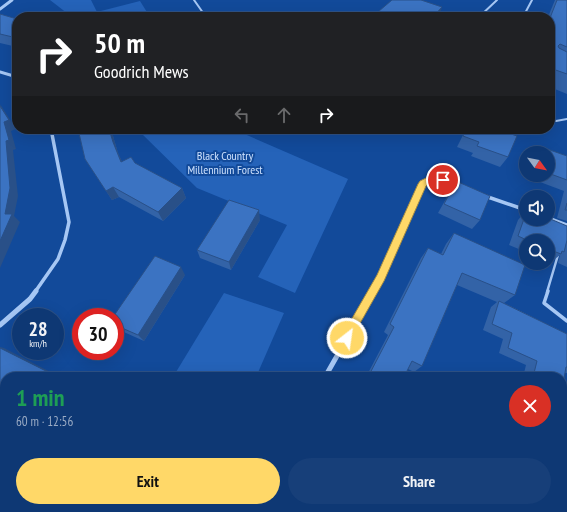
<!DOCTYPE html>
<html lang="en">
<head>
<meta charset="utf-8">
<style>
	body { margin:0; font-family:"PT Sans Narrow",sans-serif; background:#173f79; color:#f1f3f6; height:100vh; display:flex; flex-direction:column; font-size:15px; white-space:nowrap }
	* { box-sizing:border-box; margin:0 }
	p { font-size:13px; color:#9bacc5 }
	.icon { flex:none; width:22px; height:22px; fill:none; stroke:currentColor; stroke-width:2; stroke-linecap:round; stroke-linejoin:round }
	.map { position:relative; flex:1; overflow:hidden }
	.drawer { position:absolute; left:0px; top:372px; width:567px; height:140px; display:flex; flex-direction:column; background:#0e3874; border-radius:16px 16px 0 0; box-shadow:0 4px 16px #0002,0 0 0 1px #2e5286 }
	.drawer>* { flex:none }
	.hud { position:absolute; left:12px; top:12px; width:543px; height:122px; border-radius:16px; box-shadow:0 4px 16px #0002,0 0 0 1px #2e5286; background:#202124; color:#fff; overflow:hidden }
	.needle { width:26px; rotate:123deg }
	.tools { position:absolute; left:519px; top:146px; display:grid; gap:8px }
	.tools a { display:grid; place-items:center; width:36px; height:36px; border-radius:50%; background:#0e3874; box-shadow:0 4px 16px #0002,0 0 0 1px #2e5286; font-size:20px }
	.speed { position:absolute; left:12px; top:308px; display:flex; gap:8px; font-size:20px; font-weight:700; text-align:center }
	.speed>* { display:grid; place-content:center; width:52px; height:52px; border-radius:50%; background:#0e3874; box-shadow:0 4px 16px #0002,0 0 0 1px #2e5286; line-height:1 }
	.speed small { font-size:10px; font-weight:400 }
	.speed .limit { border:6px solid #d22; background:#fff; color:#111 }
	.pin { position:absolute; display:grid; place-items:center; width:34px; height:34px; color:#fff; margin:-17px; border:2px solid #fff; border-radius:50%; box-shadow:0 1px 4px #0007 }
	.me { position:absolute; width:44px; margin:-22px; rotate:30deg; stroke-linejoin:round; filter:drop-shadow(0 0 3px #0008) }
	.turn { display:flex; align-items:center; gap:14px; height:84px; padding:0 16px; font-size:18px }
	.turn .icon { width:52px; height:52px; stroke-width:2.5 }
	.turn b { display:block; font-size:28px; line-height:34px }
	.lanes { display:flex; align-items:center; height:38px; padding:0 16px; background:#0003; justify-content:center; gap:20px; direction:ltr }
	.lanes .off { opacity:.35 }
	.round { display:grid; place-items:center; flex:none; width:42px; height:42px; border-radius:21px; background:#173f79 }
	.overview { display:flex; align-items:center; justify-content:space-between; height:68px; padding:0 16px }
	h1 { font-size:24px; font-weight:700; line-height:30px; color:#1e9e55 }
	.cta { display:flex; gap:8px; margin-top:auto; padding:8px 16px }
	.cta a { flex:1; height:46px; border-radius:24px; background:#ffd868; color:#111; font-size:16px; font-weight:700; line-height:46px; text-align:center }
	.cta a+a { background:#173f79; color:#f1f3f6 }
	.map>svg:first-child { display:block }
	.green { fill:#2563b9 }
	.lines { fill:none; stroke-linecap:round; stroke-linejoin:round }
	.service-far2 { stroke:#a6c7f4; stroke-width:2 }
	.service-far1 { stroke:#a6c7f4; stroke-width:2.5 }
	.service { stroke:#a6c7f4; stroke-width:3.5 }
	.minor-far2 { stroke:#a6c7f4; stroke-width:3 }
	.minor-far1 { stroke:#a6c7f4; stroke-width:3.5 }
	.minor { stroke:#a6c7f4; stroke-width:5 }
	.wall { fill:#3363a7 }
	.shaded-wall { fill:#295088 }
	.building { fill:#3b73c2; stroke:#295088 }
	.route { fill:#ffd868; stroke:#a68c44 }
	.labels { text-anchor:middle; stroke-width:4; stroke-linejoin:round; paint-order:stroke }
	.park-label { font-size:12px; fill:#cee2fe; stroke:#124a9a }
</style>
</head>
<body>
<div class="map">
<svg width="567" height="512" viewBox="0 0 567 512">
	<rect width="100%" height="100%" fill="#124a9a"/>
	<g class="green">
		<polygon points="50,0 91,0 97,12 140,1 150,17 72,17"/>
		<polygon points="140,129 233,129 348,179 295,293 258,277 287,225 197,188 142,134"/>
		<polygon points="224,293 284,313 256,377 173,377"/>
		<polygon points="98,507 198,507 196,512 100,512"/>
	</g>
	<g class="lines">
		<g class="service-far2">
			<polyline points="194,0 206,17"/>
			<polyline points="479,17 497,0"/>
			<polyline points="523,17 532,0"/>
			<polyline points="550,119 556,121 567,119"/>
		</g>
		<polyline class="service-far1" points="547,292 558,255"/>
		<polyline class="service" points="548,291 544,303 567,321"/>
		<g class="minor-far2">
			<polyline points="0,9 12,0"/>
			<polyline points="0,72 17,77"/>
		</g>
		<g class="minor-far1">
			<polyline points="485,196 526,210"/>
			<polyline points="548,218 567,225"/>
			<polyline points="35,292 58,259 65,240 69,222 51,129"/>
			<polyline points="373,292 422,184 432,178 458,186"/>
		</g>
		<g class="minor">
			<polyline points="0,325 30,299 36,291"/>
			<polyline points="325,377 374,291"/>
			<polyline points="344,507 346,512"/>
		</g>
	</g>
	<g class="wall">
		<polygon points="555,0 567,0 567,94 550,87 550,17 548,17"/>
		<polygon points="0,14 17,19 17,47 0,43"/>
		<polygon points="78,129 111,129 118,153 122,162 135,163 182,188 186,198 163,221 119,197 112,200 85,159"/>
		<polygon points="466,129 503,129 502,131 508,157 500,167 471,156 473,153 457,147"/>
		<polygon points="547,149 567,156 567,221 557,218 564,191 532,179 534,175 548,175 548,153 544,153"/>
		<polygon points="456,181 480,220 472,229 438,213"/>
		<polygon points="526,211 526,219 567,226 567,267 558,263 560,255 550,263 548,262 548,241 526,241 526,252 509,245 518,220"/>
		<polygon points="260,220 231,270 200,258 197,250"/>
		<polygon points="454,233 515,295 504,303 567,334 567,373 565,373 562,377 523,377 526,365 499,353 503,339 483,330 491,307 497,302 457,285 422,366 414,372 408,369 404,377 366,377 388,335 384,332 421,258 428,248 441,254 446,244"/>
		<polygon points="185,275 144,341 117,329 115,327 115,317"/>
		<polygon points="567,466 567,512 525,512 522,507 562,507 562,469"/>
		<polygon points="259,507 321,507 323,512 248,512"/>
		<polygon points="415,507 481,507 483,512 418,512"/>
	</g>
	<g class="shaded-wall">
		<polygon points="442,7 439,17 433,17"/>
		<polygon points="0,104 16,129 11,131 16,149 13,150 18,196 14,216 20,222 0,268 0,241 5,214 4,122"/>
		<polygon points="109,129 111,129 118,153 127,172 121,162 113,142"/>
		<polygon points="113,187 119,197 112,200 106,191"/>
		<polygon points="182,188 186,198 163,221 158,212"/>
		<polygon points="259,210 260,220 231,270 229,262"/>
		<polygon points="181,267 185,275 144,341 138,335"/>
		<polygon points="0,347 4,348 60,377 52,374 0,348"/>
	</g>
	<g class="building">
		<polygon points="392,0 421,0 442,7 433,17 372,17"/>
		<polygon points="557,0 567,0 567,47 560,44 558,46 559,48 567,52 567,74 550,68 550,18"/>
		<polygon points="0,14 17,19 17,38 0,34"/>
		<polygon points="0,106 9,120 4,122 9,140 6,141 10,188 5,214 12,214 0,241"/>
		<polygon points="78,129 109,129 113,142 121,162 131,157 135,163 182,188 158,212 113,187 106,191 85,159"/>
		<polygon points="467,129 503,129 502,131 517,136 508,157 477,146 479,142 463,136"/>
		<polygon points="547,149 567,156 567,180 548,173 548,153 545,153"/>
		<polygon points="456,181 490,196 480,220 444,204"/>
		<polygon points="229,200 259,210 229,262 197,250"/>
		<polygon points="567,203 567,210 565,210"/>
		<polygon points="526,213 526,219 548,219 548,218 567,226 567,240 564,252 562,251 561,254 548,249 548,241 529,241 518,236"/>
		<polygon points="454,233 525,265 515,295 462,273 422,366 412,361 404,377 368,377 394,327 390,324 428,248 443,255"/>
		<polygon points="155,256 181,267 138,335 115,325 115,317 113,317"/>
		<polygon points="499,301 567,334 567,367 566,367 562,390 562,377 533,377 537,361 508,348 512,333 492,324"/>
		<polygon points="0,348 52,374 53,373 62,377 5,377 5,413 0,411"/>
		<polygon points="567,474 567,512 537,512 534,507 562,507 562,477"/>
		<polygon points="262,507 321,507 323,512 251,512"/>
		<polygon points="425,507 481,507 483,512 427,512"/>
	</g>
	<polygon class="route" points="432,175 446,178 447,180 443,183 433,181 426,186 384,281 350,341 347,343 343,341 342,338 343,334 377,275 418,184 420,181"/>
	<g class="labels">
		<g class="park-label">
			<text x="225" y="160">Black Country<tspan x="225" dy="14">Millennium Forest</tspan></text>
		</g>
	</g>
</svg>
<div class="tools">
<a><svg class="needle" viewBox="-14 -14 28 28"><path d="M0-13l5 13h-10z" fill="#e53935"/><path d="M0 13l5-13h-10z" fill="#9bacc5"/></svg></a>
<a><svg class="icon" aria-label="sound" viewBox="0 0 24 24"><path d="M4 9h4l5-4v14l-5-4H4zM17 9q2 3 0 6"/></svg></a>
<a><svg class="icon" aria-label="search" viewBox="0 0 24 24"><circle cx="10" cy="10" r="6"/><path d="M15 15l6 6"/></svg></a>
</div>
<div class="speed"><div>28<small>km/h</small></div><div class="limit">30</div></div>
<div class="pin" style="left:443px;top:180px;background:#d93025"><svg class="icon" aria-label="arrive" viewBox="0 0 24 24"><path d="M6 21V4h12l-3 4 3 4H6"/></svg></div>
<svg class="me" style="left:347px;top:338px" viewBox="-20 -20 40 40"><circle r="17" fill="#ffd868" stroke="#fff" stroke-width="3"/><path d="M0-11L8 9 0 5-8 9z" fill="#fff"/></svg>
<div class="hud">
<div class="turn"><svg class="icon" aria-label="right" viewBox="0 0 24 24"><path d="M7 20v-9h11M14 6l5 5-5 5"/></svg><div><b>50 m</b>Goodrich Mews</div></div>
<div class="lanes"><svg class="icon off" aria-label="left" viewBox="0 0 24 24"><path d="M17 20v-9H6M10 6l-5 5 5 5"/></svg><svg class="icon off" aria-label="ahead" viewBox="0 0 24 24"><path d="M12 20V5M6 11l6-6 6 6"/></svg><svg class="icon" aria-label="right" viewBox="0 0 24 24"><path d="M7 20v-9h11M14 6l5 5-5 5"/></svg></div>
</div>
<section class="drawer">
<div class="overview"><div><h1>1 min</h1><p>60 m · 12:56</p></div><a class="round" style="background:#d93025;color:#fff"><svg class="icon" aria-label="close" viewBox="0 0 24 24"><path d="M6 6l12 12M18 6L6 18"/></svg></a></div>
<div class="cta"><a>Exit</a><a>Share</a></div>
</section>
</div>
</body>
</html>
